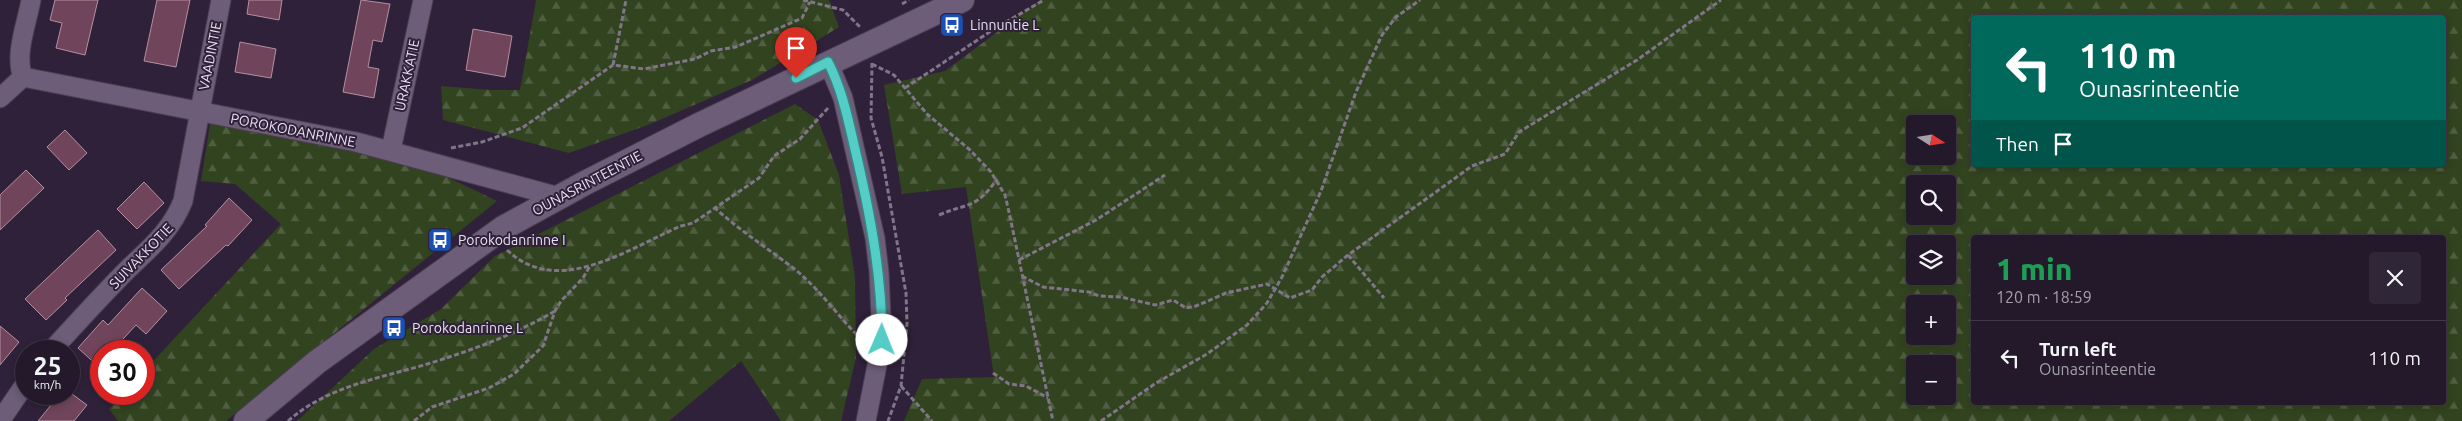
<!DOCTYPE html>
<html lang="en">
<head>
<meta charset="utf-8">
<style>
	body { margin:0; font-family:Ubuntu,sans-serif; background:#2f2637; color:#f1f3f6; height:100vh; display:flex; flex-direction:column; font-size:19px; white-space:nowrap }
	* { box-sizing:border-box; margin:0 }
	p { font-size:16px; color:#a3a0a9 }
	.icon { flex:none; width:28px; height:28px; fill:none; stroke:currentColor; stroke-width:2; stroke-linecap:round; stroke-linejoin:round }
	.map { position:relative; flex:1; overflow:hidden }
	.drawer { position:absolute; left:1971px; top:235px; width:475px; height:170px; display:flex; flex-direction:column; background:#23192b; border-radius:5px; box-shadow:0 2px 8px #0003,0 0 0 1px #403847 }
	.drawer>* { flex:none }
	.banner { position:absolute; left:1971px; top:15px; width:475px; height:152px; border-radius:5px; box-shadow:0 2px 8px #0003,0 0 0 1px #403847; background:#00695c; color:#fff; overflow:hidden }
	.needle { width:32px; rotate:102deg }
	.controls { position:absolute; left:1906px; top:115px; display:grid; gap:10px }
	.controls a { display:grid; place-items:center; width:50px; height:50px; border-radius:5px; background:#23192b; box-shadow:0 2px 8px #0003,0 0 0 1px #403847; font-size:25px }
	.speed { position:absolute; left:15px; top:340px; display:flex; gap:10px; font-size:25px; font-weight:700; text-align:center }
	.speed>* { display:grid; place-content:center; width:65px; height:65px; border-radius:50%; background:#23192b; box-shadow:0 2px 8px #0003,0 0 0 1px #403847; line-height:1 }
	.speed small { font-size:12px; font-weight:400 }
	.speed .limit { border:8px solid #d22; background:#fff; color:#111 }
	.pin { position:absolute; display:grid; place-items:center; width:42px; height:42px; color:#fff; margin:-51px -21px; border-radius:50% 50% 50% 0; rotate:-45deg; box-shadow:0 0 5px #0007 }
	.pin .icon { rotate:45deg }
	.me { position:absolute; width:55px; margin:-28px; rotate:1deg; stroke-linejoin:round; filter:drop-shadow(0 0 4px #0008) }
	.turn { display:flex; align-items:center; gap:18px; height:105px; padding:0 25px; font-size:22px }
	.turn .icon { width:65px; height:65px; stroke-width:2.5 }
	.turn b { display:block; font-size:35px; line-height:42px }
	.then { display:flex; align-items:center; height:48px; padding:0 25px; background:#0003; gap:10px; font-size:19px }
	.round { display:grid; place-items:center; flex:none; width:52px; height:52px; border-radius:5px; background:#2f2637 }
	.head { display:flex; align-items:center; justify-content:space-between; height:85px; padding:0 25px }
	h1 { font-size:30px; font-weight:800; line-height:38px; color:#1e9e55 }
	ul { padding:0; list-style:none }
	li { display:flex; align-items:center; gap:15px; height:75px; padding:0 25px; border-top:1px solid #403847 }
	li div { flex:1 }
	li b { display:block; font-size:19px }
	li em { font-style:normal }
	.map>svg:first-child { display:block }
	.forest { fill:url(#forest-firs); fill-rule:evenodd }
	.building { fill:#70445a; stroke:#b390a0 }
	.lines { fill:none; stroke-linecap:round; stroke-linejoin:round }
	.minor-casing { stroke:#4a3e51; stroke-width:21 }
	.tertiary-casing { stroke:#4a3e51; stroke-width:26 }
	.path { stroke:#817589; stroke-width:3; stroke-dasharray:5 2.5; stroke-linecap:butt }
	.minor { stroke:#6d5d78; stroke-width:19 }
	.tertiary { stroke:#6d5d78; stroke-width:24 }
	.route-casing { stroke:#378581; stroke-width:12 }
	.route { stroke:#54cdc7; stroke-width:9 }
	.labels { text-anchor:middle; stroke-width:4; stroke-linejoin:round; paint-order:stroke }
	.poi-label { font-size:14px; fill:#eae1f1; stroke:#2f2139; text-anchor:start }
	.street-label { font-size:14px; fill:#eae1f1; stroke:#2f2139 }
</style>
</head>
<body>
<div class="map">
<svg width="2462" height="421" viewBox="0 0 2462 421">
	<defs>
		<pattern id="forest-firs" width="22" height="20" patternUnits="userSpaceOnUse" patternTransform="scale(1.25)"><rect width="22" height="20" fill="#324320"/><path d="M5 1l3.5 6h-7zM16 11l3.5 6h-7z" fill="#505e41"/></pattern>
	</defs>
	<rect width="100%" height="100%" fill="#2f2139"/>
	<g class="forest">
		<polygon points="536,0 829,0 839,27 752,80 648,125 569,153 443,120 441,86 491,90 520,90"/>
		<path d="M 1040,0 L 2462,0 L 2462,421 L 904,421 L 922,379 L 994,377 L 966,187 L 902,194 L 884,85 L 945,71 ZM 1974,18 L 2444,18 L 2444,165 L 1974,165 ZM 1915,124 L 1948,124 L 1948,156 L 1915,156 ZM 1915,184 L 1948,184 L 1948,216 L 1915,216 ZM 1974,238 L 2444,238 L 2444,402 L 1974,402 ZM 1915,244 L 1948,244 L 1948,276 L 1915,276 ZM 1915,304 L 1948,304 L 1948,336 L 1915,336 ZM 1915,364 L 1948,364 L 1948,396 L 1915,396 Z"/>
		<polygon points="795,104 818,120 839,175 855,277 856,358 841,421 781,421 741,361 669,421 297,421 374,349 441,309 495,256"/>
		<polygon points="210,124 391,150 497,201 226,421 118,421 109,409 123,394 144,394 144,371 281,224 235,184 201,181"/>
	</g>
	<g class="building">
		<polygon points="55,0 98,0 85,55 56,48 62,23 50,20"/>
		<polygon points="157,0 190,0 176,67 144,61"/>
		<polygon points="249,0 282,0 279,20 247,14"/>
		<polygon points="361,0 390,4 382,42 373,40 368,67 379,69 374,98 343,92"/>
		<polygon points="473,29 512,36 505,77 466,70"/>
		<polygon points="240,42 276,49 271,78 235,72"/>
		<polygon points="65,130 87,153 69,170 47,147"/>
		<polygon points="26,170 44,188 0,230 0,195"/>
		<polygon points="144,182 164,203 137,229 117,209"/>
		<polygon points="229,198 252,220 228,246 226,245 179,289 161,270 207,226 205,225"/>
		<polygon points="98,230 116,250 65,298 67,300 46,320 25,299"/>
		<polygon points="142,288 167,311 146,334 136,325 112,351 101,351 101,369 78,348 103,320 108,325"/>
		<polygon points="0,326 19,342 0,365"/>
		<polygon points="60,394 72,394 87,405 74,421 38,421"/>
	</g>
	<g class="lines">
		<defs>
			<g id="minor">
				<polyline points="828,62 843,98 875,238 879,272 882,340 866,421"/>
				<polyline points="23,77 356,142 559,197"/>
				<path d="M 0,98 L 23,77 C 14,55 27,23 31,0"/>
				<polyline points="391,150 423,0"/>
				<path d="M 51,351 C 76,324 101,296 128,269 C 150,248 171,231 183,201 L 221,0"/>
				<polyline points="4,415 26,383"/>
			</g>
			<polyline id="tertiary" points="246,421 317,362 503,228 585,183 699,125 962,0"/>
		</defs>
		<use href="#minor" class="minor-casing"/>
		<use href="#tertiary" class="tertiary-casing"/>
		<g class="path">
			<polyline points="803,0 843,10 860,27"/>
			<polyline points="902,4 909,0"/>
			<polyline points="872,63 871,118 882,157 906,293 907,323 901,386 888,421"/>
			<polyline points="872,64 894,75 927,114 970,150 991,172 1005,195 1009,212 1053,421"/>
			<polyline points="613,65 626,0"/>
			<polyline points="905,88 994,29 1044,0"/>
			<polyline points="451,148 482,142 522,128 613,65 644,69 695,59 711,51 736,47 802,18 810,2"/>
			<path d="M 714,207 C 740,231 769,249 797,271 C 822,292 840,319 863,341"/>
			<path d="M 939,215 C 970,202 976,209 997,179"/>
			<path d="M 507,250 C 558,299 629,248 681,226 L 693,223 L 759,178 L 774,156 L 800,139 L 828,108"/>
			<polyline points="1348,255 1384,298"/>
			<polyline points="1019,260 1096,220 1165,175"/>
			<polyline points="1022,276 1043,287 1089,292 1099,296 1121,297 1155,305 1173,300 1186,308 1196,306 1226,293 1267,284 1290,298 1312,290 1322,277 1348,255 1472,166 1505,154 1519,132 1637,60 1721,0"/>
			<polyline points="993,373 1009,384 1026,386 1048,398"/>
			<polyline points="901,386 932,421"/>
			<path d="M 288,421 C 327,387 376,379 424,365 C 470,351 514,335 555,311"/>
			<polyline points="414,421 432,407 489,388 514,374 543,346 555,311 561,301 583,278 590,266"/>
			<polyline points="1101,421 1156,383 1207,354 1247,325 1267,303 1282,277 1321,191 1356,92 1382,35 1396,17 1420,0"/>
		</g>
		<use href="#minor" class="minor"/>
		<use href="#tertiary" class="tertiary"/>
	</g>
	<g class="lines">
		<defs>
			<path id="route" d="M 796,78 L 828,62 C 842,89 848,119 855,149 C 870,213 882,275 882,340"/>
		</defs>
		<use href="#route" class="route-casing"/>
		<use href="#route" class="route"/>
	</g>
	<defs>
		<symbol id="bus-square" viewBox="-11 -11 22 22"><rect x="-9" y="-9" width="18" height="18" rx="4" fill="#1a4fb4" stroke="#2f2139"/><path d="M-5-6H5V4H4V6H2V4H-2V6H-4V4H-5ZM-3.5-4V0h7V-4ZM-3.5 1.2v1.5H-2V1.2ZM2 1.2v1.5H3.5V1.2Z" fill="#fff"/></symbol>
	</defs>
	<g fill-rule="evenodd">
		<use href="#bus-square" x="938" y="11" width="28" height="28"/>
		<use href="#bus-square" x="426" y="226" width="28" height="28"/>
		<use href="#bus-square" x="380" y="314" width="28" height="28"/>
	</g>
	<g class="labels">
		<g class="poi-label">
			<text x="970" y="30">Linnuntie L</text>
			<text x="458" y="245">Porokodanrinne I</text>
			<text x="412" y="333">Porokodanrinne L</text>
		</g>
		<g class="street-label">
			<text transform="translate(210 56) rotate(-79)" y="5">VAADINTIE</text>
			<text transform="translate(407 75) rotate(-78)" y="5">URAKKATIE</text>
			<text transform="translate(293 130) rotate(11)" y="5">POROKODANRINNE</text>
			<text transform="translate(587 183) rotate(-28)" y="5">OUNASRINTEENTIE</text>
			<text transform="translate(141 256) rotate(-46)" y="5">SUIVAKKOTIE</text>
		</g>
	</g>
</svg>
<div class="controls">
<a><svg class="needle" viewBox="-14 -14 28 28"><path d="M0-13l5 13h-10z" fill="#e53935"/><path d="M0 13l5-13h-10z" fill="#a3a0a9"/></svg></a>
<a><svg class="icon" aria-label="search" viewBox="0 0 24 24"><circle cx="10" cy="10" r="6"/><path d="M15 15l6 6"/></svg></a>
<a><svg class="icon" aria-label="layers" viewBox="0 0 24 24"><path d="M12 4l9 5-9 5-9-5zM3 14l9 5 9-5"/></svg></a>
<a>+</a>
<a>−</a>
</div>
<div class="speed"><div>25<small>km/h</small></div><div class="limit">30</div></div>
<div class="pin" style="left:796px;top:78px;background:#d93025"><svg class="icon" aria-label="arrive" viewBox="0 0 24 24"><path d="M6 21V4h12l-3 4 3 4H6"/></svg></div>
<svg class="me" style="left:882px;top:340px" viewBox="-20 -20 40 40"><circle r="19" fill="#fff"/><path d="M0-13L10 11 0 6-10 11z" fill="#54cdc7"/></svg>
<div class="banner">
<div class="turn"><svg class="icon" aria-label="left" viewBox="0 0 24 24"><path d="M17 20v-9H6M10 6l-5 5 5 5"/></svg><div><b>110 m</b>Ounasrinteentie</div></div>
<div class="then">Then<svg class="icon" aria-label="arrive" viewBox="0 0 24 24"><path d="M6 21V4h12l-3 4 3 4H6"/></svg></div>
</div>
<section class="drawer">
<div class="head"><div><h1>1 min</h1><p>120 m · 18:59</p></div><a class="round"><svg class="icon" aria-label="close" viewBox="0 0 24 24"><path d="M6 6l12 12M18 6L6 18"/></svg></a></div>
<ul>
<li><svg class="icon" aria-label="left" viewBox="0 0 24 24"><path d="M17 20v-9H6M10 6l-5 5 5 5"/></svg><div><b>Turn left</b><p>Ounasrinteentie</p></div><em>110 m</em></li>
</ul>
</section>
</div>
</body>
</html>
